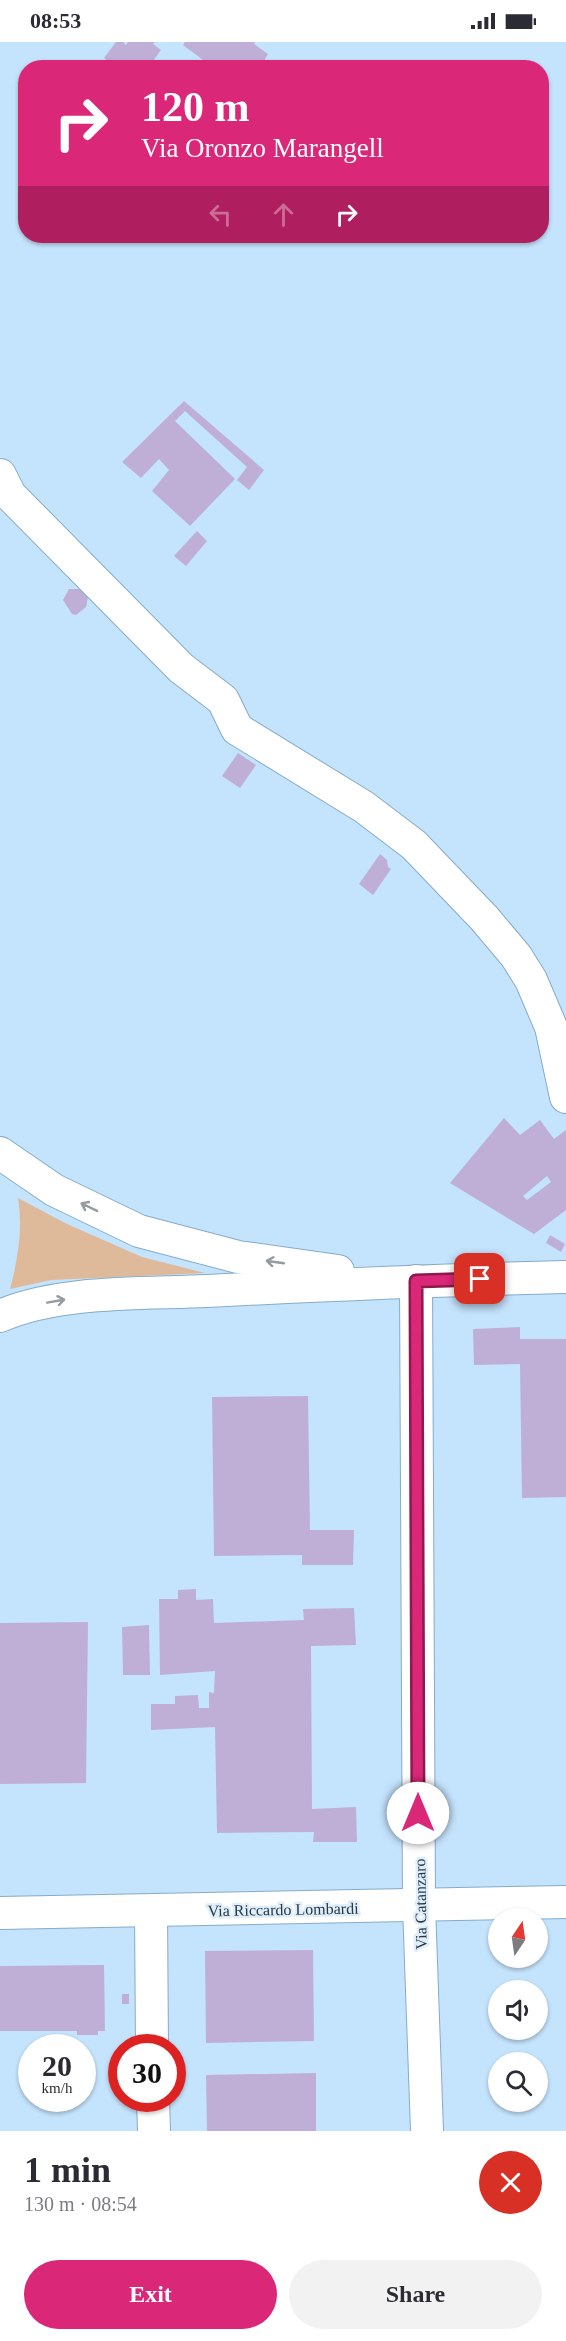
<!DOCTYPE html>
<html lang="en">
<head>
<meta charset="utf-8">
<style>
	body { margin:0; font-family:Georgia,serif; background:#f2f2f3; color:#2b2b33; height:100vh; display:flex; flex-direction:column; font-size:22px; white-space:nowrap }
	* { box-sizing:border-box; margin:0 }
	p { font-size:20px; color:#7c7c81 }
	.icon { flex:none; width:33px; height:33px; fill:none; stroke:currentColor; stroke-width:2; stroke-linecap:round; stroke-linejoin:round }
	.map { position:relative; height:2089px; overflow:hidden }
	.panel { display:flex; flex-direction:column; background:#fff; flex:1 }
	.panel>* { flex:none }
	.banner { position:absolute; left:18px; top:18px; width:531px; height:183px; border-radius:24px; box-shadow:0 2px 4px #0004; background:#db2777; color:#fff; overflow:hidden }
	.needle { width:39px; rotate:13deg }
	.buttons { position:absolute; left:488px; top:1866px; display:grid; gap:12px }
	.buttons a { display:grid; place-items:center; width:60px; height:60px; border-radius:50%; background:#fff; box-shadow:0 2px 4px #0004; font-size:30px }
	.speed { position:absolute; left:18px; top:1992px; display:flex; gap:12px; font-size:30px; font-weight:700; text-align:center }
	.speed>* { display:grid; place-content:center; width:78px; height:78px; border-radius:50%; background:#fff; box-shadow:0 2px 4px #0004; line-height:1 }
	.speed small { font-size:15px; font-weight:400 }
	.speed .limit { border:9px solid #d22; background:#fff; color:#111 }
	.pin { position:absolute; display:grid; place-items:center; width:51px; height:51px; color:#fff; margin:-26px; border-radius:12px; box-shadow:0 3px 9px #0006 }
	.me { position:absolute; width:66px; margin:-33px; rotate:0deg; stroke-linejoin:round; filter:drop-shadow(0 0 4px #0008) }
	.turn { display:flex; align-items:center; gap:21px; height:126px; padding:0 24px; font-size:27px }
	.turn .icon { width:78px; height:78px; stroke-width:2.5 }
	.turn b { display:block; font-size:42px; line-height:51px }
	.lanes { display:flex; align-items:center; height:57px; padding:0 24px; background:#0003; justify-content:center; gap:30px; direction:ltr }
	.lanes .off { opacity:.35 }
	.round { display:grid; place-items:center; flex:none; width:63px; height:63px; border-radius:32px; background:#f2f2f3 }
	.overview { display:flex; align-items:center; justify-content:space-between; height:102px; padding:0 24px }
	h1 { font-size:36px; font-weight:600; line-height:45px }
	.button { display:flex; gap:12px; margin-top:auto; padding:12px 24px }
	.button a { flex:1; height:69px; border-radius:36px; background:#db2777; color:#fff; font-size:24px; font-weight:600; line-height:69px; text-align:center }
	.button a+a { background:#f2f2f3; color:#2b2b33 }
	.status { display:flex; justify-content:space-between; align-items:center; height:42px; padding:0 30px; background:#fff; direction:ltr }
	.status svg { height:16px; fill:currentColor }
	.map>svg:first-child { display:block }
	.green { fill:#deba9b }
	.building { fill:#bfafd7; fill-rule:evenodd }
	.lines { fill:none; stroke-linecap:round; stroke-linejoin:round }
	.minor-casing { stroke:#86abc9; stroke-width:34 }
	.minor { stroke:#fff; stroke-width:32 }
	.oneway { stroke:#949ba1 }
	.route-casing { stroke:#8e194d; stroke-width:15 }
	.route { stroke:#db2777; stroke-width:10 }
	.labels { text-anchor:middle; stroke-width:5; stroke-linejoin:round; paint-order:stroke }
	.street-label { font-size:16px; fill:#283743; stroke:#dfeefb }
</style>
</head>
<body>
<div class="status"><b>08:53</b><svg viewBox="0 0 49 12"><path d="M0 12V9h3v3zM5 12V6h3v6zM10 12V3h3v9zM15 12V0h3v12zM26 1h20v11H26zM47 4h2v5h-2z"/></svg></div>
<div class="map">
<svg width="566" height="2089" viewBox="0 0 566 2089">
	<rect width="100%" height="100%" fill="#c4e3fc"/>
	<path class="green" d="M 18,1156 L 67,1182 L 142,1215 L 205,1231 L 51,1238 L 10,1247 C 18,1216 23,1187 18,1156 Z"/>
	<g class="building">
		<polygon points="116,0 123,0 126,3 128,0 155,0 153,2 161,8 148,26 117,26 104,16"/>
		<polygon points="185,0 255,0 254,2 268,12 260,26 214,26 183,3"/>
		<polygon points="184,359 264,428 249,448 237,438 247,425 185,369 175,379 235,437 190,484 152,449 169,428 159,417 141,436 122,420"/>
		<polygon points="197,489 207,499 186,524 174,514"/>
		<polygon points="69,547 80,547 88,555 86,565 76,573 72,572 63,558"/>
		<polygon points="238,711 256,723 240,746 222,734"/>
		<polygon points="380,812 387,818 388,825 391,827 373,853 359,842"/>
		<path d="M 504,1076 L 520,1093 L 540,1078 L 554,1097 L 566,1088 L 566,1168 L 534,1192 L 450,1141 ZM 547,1134 L 551,1140 L 527,1158 L 523,1154 Z"/>
		<polygon points="550,1193 565,1202 561,1210 546,1201"/>
		<polygon points="520,1285 520,1297 566,1297 566,1455 522,1456 520,1322 474,1323 473,1287"/>
		<polygon points="308,1354 310,1488 354,1488 353,1523 302,1523 302,1513 214,1514 212,1355"/>
		<polygon points="196,1547 196,1558 213,1557 214,1581 304,1578 303,1567 354,1566 356,1603 311,1604 312,1767 356,1765 357,1800 313,1800 314,1790 217,1791 215,1685 151,1688 151,1662 175,1662 175,1654 198,1653 199,1666 209,1666 209,1650 214,1651 215,1629 160,1633 159,1557 178,1557 178,1548"/>
		<polygon points="88,1580 86,1741 0,1742 0,1581"/>
		<polygon points="149,1583 150,1633 123,1633 122,1585"/>
		<polygon points="313,1908 314,1999 206,2001 205,1909"/>
		<polygon points="104,1923 105,1989 98,1989 98,1993 77,1993 77,1989 0,1989 0,1924"/>
		<rect x="122" y="1952" width="7" height="10"/>
		<polygon points="316,2031 316,2089 207,2089 206,2033"/>
	</g>
	<g class="lines">
		<defs>
			<g id="minor">
				<polyline points="0,433 10,453 181,626 223,658 237,687 364,765 414,803 484,876 516,914 531,938 551,985 566,1055"/>
				<polyline points="0,1111 54,1148 139,1189 238,1215 338,1229"/>
				<polyline points="416,1239 419,1864 427,2089"/>
				<path d="M 0,1274 C 59,1248 143,1252 207,1249 C 326,1243 446,1238 566,1235"/>
				<polyline points="151,1869 152,2006"/>
				<polyline points="0,1871 566,1860"/>
				<polyline points="153,2056 154,2089"/>
			</g>
		</defs>
		<use href="#minor" class="minor-casing"/>
		<use href="#minor" class="minor"/>
	</g>
	<defs><path id="oneway-shaft" d="M-6 0H5M1.5-3L5.5 0L1.5 3" fill="none" stroke-width="1.6" stroke-linecap="round" stroke-linejoin="round" transform="scale(1.5)"/></defs>
	<g class="oneway">
		<use href="#oneway-shaft" transform="translate(89 1165) rotate(-154)"/>
		<use href="#oneway-shaft" transform="translate(275 1220) rotate(-172)"/>
		<use href="#oneway-shaft" transform="translate(56 1259) rotate(-10)"/>
	</g>
	<g class="lines">
		<defs>
			<polyline id="route" points="418,1771 416,1239 480,1237"/>
		</defs>
		<use href="#route" class="route-casing"/>
		<use href="#route" class="route"/>
	</g>
	<g class="labels">
		<g class="street-label">
			<text transform="translate(420 1862) rotate(-91)" y="6">Via Catanzaro</text>
			<text transform="translate(283 1867) rotate(-1)" y="6">Via Riccardo Lombardi</text>
		</g>
	</g>
</svg>
<div class="buttons">
<a><svg class="needle" viewBox="-14 -14 28 28"><path d="M0-13l5 13h-10z" fill="#e53935"/><path d="M0 13l5-13h-10z" fill="#7c7c81"/></svg></a>
<a><svg class="icon" aria-label="sound" viewBox="0 0 24 24"><path d="M4 9h4l5-4v14l-5-4H4zM17 9q2 3 0 6"/></svg></a>
<a><svg class="icon" aria-label="search" viewBox="0 0 24 24"><circle cx="10" cy="10" r="6"/><path d="M15 15l6 6"/></svg></a>
</div>
<div class="speed"><div>20<small>km/h</small></div><div class="limit">30</div></div>
<div class="pin" style="left:480px;top:1237px;background:#d93025"><svg class="icon" aria-label="arrive" viewBox="0 0 24 24"><path d="M6 21V4h12l-3 4 3 4H6"/></svg></div>
<svg class="me" style="left:418px;top:1771px" viewBox="-20 -20 40 40"><circle r="19" fill="#fff"/><path d="M0-13L10 11 0 6-10 11z" fill="#db2777"/></svg>
<div class="banner">
<div class="turn"><svg class="icon" aria-label="right" viewBox="0 0 24 24"><path d="M7 20v-9h11M14 6l5 5-5 5"/></svg><div><b>120 m</b>Via Oronzo Marangell</div></div>
<div class="lanes"><svg class="icon off" aria-label="left" viewBox="0 0 24 24"><path d="M17 20v-9H6M10 6l-5 5 5 5"/></svg><svg class="icon off" aria-label="ahead" viewBox="0 0 24 24"><path d="M12 20V5M6 11l6-6 6 6"/></svg><svg class="icon" aria-label="right" viewBox="0 0 24 24"><path d="M7 20v-9h11M14 6l5 5-5 5"/></svg></div>
</div>
</div>
<section class="panel">
<div class="overview"><div><h1>1 min</h1><p>130 m · 08:54</p></div><a class="round" style="background:#d93025;color:#fff"><svg class="icon" aria-label="close" viewBox="0 0 24 24"><path d="M6 6l12 12M18 6L6 18"/></svg></a></div>
<div class="button"><a>Exit</a><a>Share</a></div>
</section>
</body>
</html>
